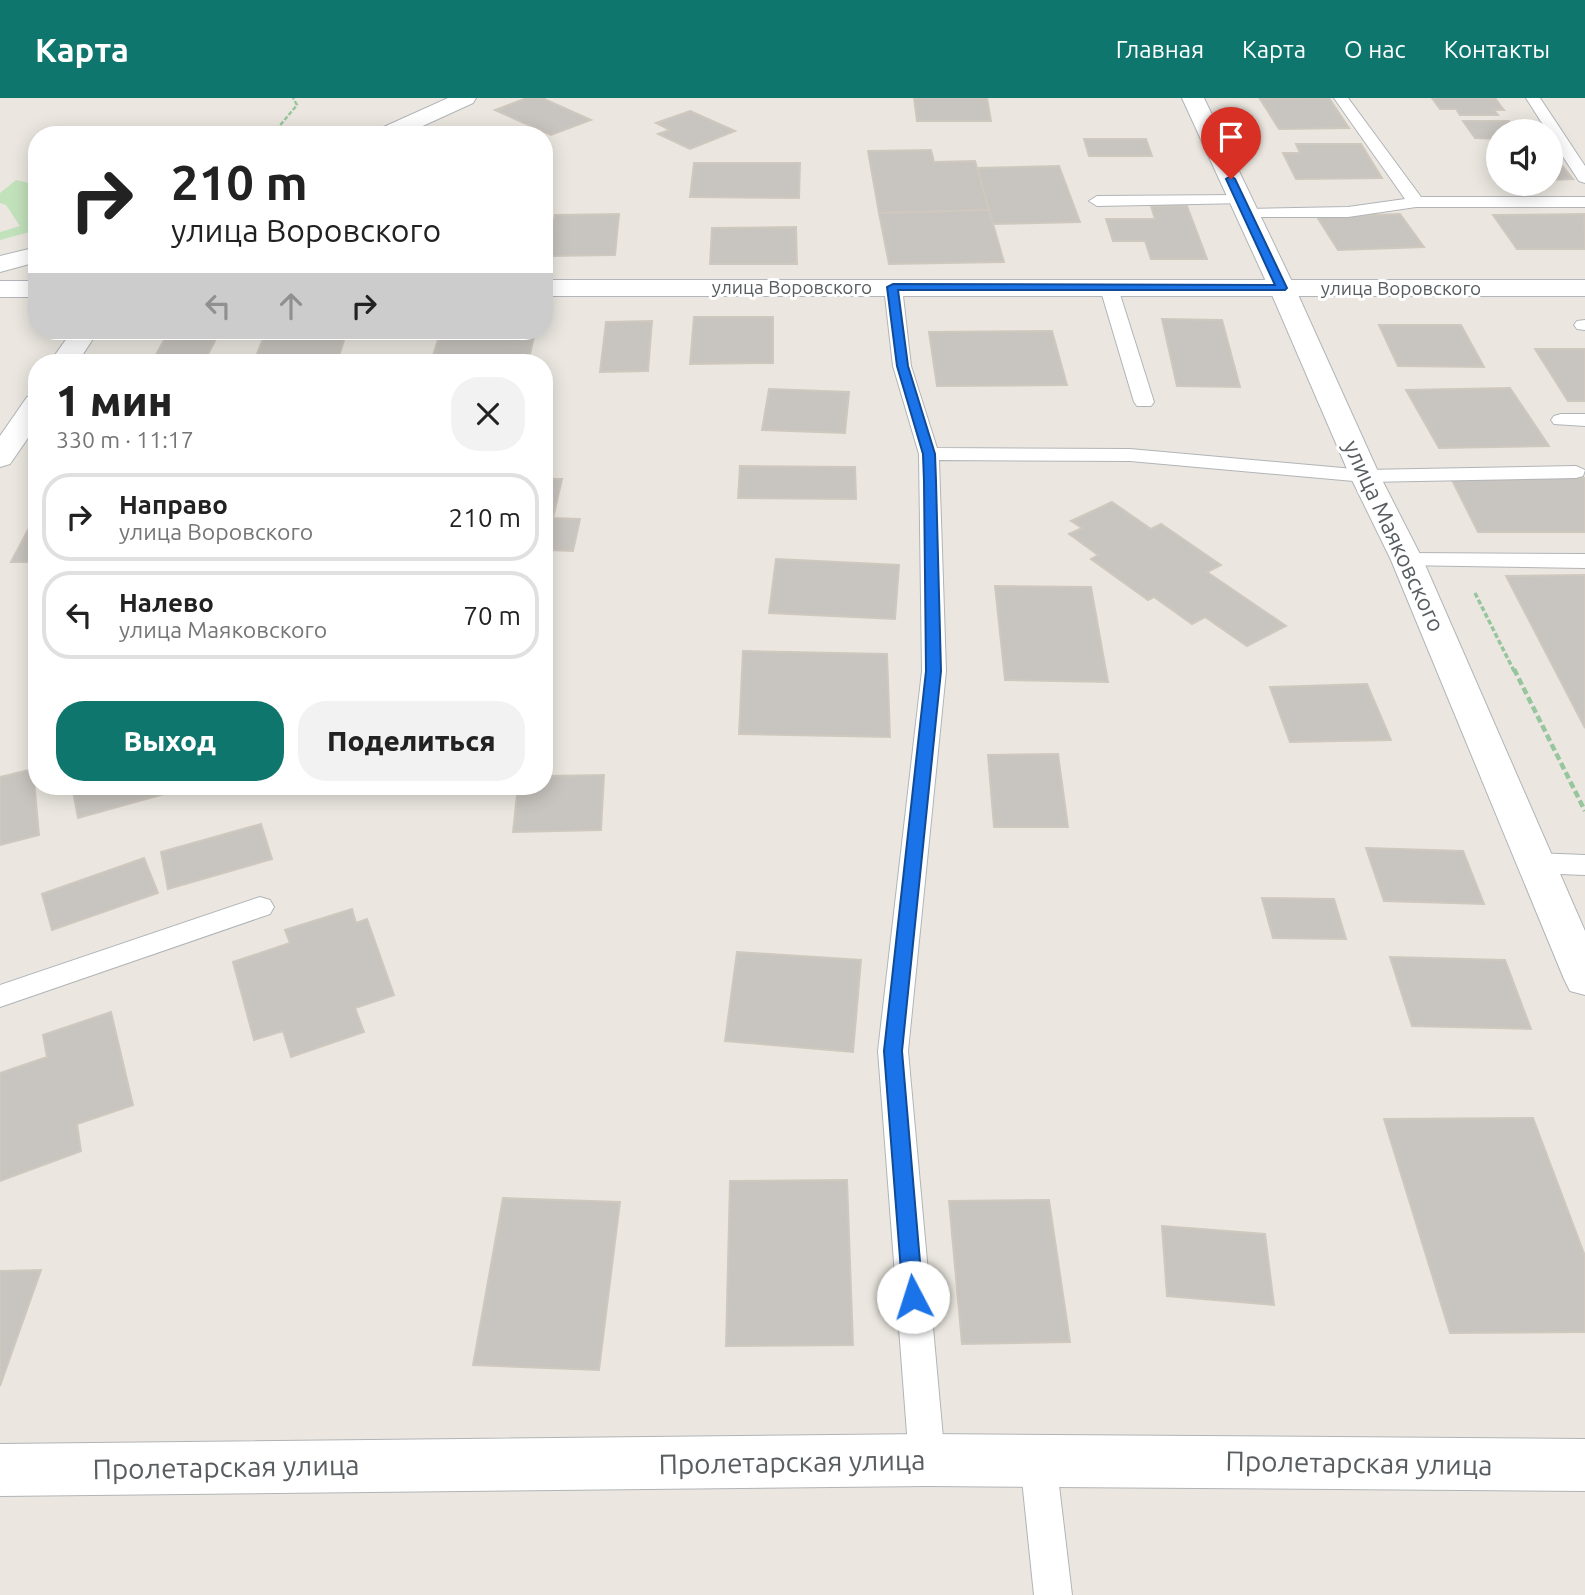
<!DOCTYPE html>
<html lang="ru">
<head>
<meta charset="utf-8">
<style>
	body { margin:0; font-family:Ubuntu,sans-serif; background:#f2f2f2; color:#222; height:100vh; display:flex; flex-direction:column; font-size:26px; white-space:nowrap }
	* { box-sizing:border-box; margin:0 }
	p { font-size:23px; color:#767676 }
	.icon { flex:none; width:38px; height:38px; fill:none; stroke:currentColor; stroke-width:2; stroke-linecap:round; stroke-linejoin:round }
	.map { position:relative; flex:1; overflow:hidden }
	.panel { position:absolute; left:28px; top:256px; width:525px; height:441px; display:flex; flex-direction:column; background:#fff; border-radius:28px; box-shadow:0 4px 18px #0003 }
	.panel>* { flex:none }
	.banner { position:absolute; left:28px; top:28px; width:525px; height:214px; border-radius:28px; box-shadow:0 4px 18px #0003; background:#fff; color:#222; overflow:hidden }
	.fabs { position:absolute; left:1486px; top:21px; display:grid; gap:14px }
	.fabs a { display:grid; place-items:center; width:77px; height:77px; border-radius:50%; background:#fff; box-shadow:0 4px 18px #0003; font-size:35px }
	.pin { position:absolute; display:grid; place-items:center; width:60px; height:60px; color:#fff; margin:-72px -30px; border-radius:50% 50% 50% 0; rotate:-45deg; box-shadow:0 0 7px #0007 }
	.pin .icon { rotate:45deg }
	.me { position:absolute; width:77px; margin:-38px; rotate:355deg; stroke-linejoin:round; filter:drop-shadow(0 0 5px #0008) }
	.turn { display:flex; align-items:center; gap:24px; height:147px; padding:0 28px; font-size:32px }
	.turn .icon { width:91px; height:91px; stroke-width:2.5 }
	.turn b { display:block; font-size:49px; line-height:60px }
	.lanes { display:flex; align-items:center; height:66px; padding:0 28px; background:#0003; justify-content:center; gap:35px; direction:ltr }
	.lanes .off { opacity:.35 }
	.round { display:grid; place-items:center; flex:none; width:74px; height:74px; border-radius:28px; background:#f2f2f2 }
	.headline { display:flex; align-items:center; justify-content:space-between; height:119px; padding:0 28px }
	h1 { font-size:42px; font-weight:800; line-height:52px }
	.cta { display:flex; gap:14px; margin-top:auto; padding:14px 28px }
	.cta a { flex:1; height:80px; border-radius:28px; background:#0f766e; color:#fff; font-size:28px; font-weight:800; line-height:80px; text-align:center }
	.cta a+a { background:#f2f2f2; color:#222 }
	ul { padding:0; list-style:none }
	li { display:flex; align-items:center; gap:21px; height:88px; margin:0 14px 10px; padding:0 14px; border:4px solid #e0e0e0; border-radius:28px }
	li div { flex:1 }
	li b { display:block; font-size:26px }
	li em { font-style:normal }
	header { display:flex; align-items:center; gap:42px; box-sizing:border-box; height:98px; padding:0 35px; background:#0f766e; color:#fff }
	header strong { font-size:33px }
	nav { display:flex; gap:38px; margin-inline-start:auto; font-size:24px }
	.map>svg:first-child { display:block }
	.green { fill:#c2e2bc }
	.building { fill:#c8c4bf; stroke:#cfc8be; stroke-width:2 }
	.lines { fill:none; stroke-linecap:round; stroke-linejoin:round }
	.lane-casing { stroke:#b1b4b7; stroke-width:2 }
	.street-casing { stroke:#b1b4b7; stroke-width:2 }
	.secondary-casing { stroke:#b2b6ba; stroke-width:2 }
	.path-far2 { stroke:#97c69e; stroke-width:2.5; stroke-dasharray:4.5 2; stroke-linecap:butt }
	.path-far1 { stroke:#97c69e; stroke-width:3.5; stroke-dasharray:5 2.5; stroke-linecap:butt }
	.path { stroke:#97c69e; stroke-width:4.5; stroke-dasharray:7 3.5; stroke-linecap:butt }
	.lane { fill:#fff; fill-rule:evenodd }
	.street { fill:#fff; fill-rule:evenodd }
	.secondary { fill:#fff; fill-rule:evenodd }
	.route { fill:#1a73e8; stroke:#114b97; stroke-width:2 }
	.labels { text-anchor:middle; stroke-width:6; stroke-linejoin:round; paint-order:stroke }
	.far-street-label { font-size:19px; fill:#585d60; stroke:#fff }
	.street-label { font-size:23px; fill:#585d60; stroke:#fff }
	.near-street-label { font-size:28px; fill:#585d60; stroke:#fff }
</style>
</head>
<body>
<header>
<strong>Карта</strong>
<nav><a>Главная</a><a>Карта</a><a>О нас</a><a>Контакты</a></nav>
</header>
<div class="map">
<svg width="1585" height="1497" viewBox="0 0 1585 1497">
	<rect width="100%" height="100%" fill="#ebe7e0"/>
	<polygon class="green" points="16,82 37,87 37,132 0,142 0,134 20,128 6,107 0,105 0,95"/>
	<g class="building">
		<polygon points="527,0 542,0 591,22 551,37 495,12"/>
		<polygon points="914,0 987,0 991,23 917,23"/>
		<polygon points="1329,0 1349,30 1279,31 1260,1"/>
		<polygon points="1432,0 1495,0 1504,12 1494,12 1498,17 1460,17 1456,11 1440,11"/>
		<polygon points="690,13 735,33 690,51 658,36 670,32 656,25"/>
		<polygon points="1463,23 1509,23 1516,33 1498,33 1498,41 1475,40"/>
		<polygon points="1084,41 1146,41 1152,58 1089,58"/>
		<polygon points="1296,46 1361,46 1382,80 1296,81 1283,55 1300,55"/>
		<polygon points="931,52 934,64 975,63 989,112 879,115 868,53"/>
		<polygon points="1550,53 1573,81 1550,82"/>
		<polygon points="694,65 800,65 799,100 690,99"/>
		<polygon points="1059,68 1080,124 993,126 977,70"/>
		<polygon points="1151,108 1187,108 1207,161 1151,161 1145,143 1113,143 1106,121 1155,121"/>
		<polygon points="989,112 1004,164 889,166 879,115"/>
		<polygon points="619,116 615,157 547,158 555,117"/>
		<polygon points="1400,116 1424,149 1338,152 1317,119"/>
		<polygon points="1584,116 1585,151 1517,151 1493,117"/>
		<polygon points="796,129 797,166 710,166 712,130"/>
		<polygon points="694,219 773,219 773,265 690,266"/>
		<polygon points="1162,221 1222,222 1240,289 1177,288"/>
		<polygon points="652,223 648,273 600,274 606,224"/>
		<polygon points="1379,227 1461,227 1484,269 1398,268"/>
		<polygon points="169,233 220,233 204,264 152,264"/>
		<polygon points="266,233 347,233 337,264 254,264"/>
		<polygon points="1052,233 1067,287 937,288 929,234"/>
		<polygon points="439,239 534,239 528,264 431,264"/>
		<polygon points="1535,251 1585,251 1585,303 1568,303"/>
		<polygon points="1510,290 1549,348 1439,350 1406,292"/>
		<polygon points="769,291 849,294 845,335 762,332"/>
		<polygon points="740,368 855,369 856,401 738,400"/>
		<polygon points="1451,380 1585,380 1585,434 1478,434"/>
		<polygon points="544,381 562,381 553,420 580,421 573,453 549,452 545,469"/>
		<polygon points="1112,404 1151,431 1161,426 1221,467 1207,474 1286,528 1247,548 1205,519 1192,526 1154,499 1148,502 1091,461 1098,457 1069,436 1082,430 1071,423"/>
		<polygon points="37,415 37,464 11,464"/>
		<polygon points="776,461 899,467 895,521 769,515"/>
		<polygon points="1585,477 1585,630 1506,478"/>
		<polygon points="995,488 1091,489 1108,584 1005,582"/>
		<polygon points="743,553 887,556 890,639 739,636"/>
		<polygon points="1367,586 1391,642 1290,644 1270,589"/>
		<polygon points="1058,656 1068,729 994,729 988,657"/>
		<polygon points="33,671 39,737 0,747 0,679"/>
		<polygon points="604,677 601,732 513,734 518,688 544,688 544,678"/>
		<polygon points="72,688 176,688 178,692 78,720"/>
		<polygon points="261,726 272,761 168,791 161,754"/>
		<polygon points="1366,750 1463,753 1484,806 1384,803"/>
		<polygon points="144,760 158,795 52,832 42,796"/>
		<polygon points="1262,800 1334,801 1346,841 1273,840"/>
		<polygon points="352,811 356,825 367,821 394,897 355,910 364,934 291,959 283,933 254,942 233,864 290,845 285,832"/>
		<polygon points="737,854 861,862 853,954 725,943"/>
		<polygon points="1390,859 1505,862 1531,931 1412,928"/>
		<polygon points="111,914 133,1007 77,1026 81,1053 0,1083 0,975 47,959 43,937"/>
		<polygon points="1533,1020 1585,1158 1585,1234 1450,1235 1384,1021"/>
		<polygon points="847,1082 853,1247 726,1248 730,1083"/>
		<polygon points="503,1100 620,1104 599,1272 473,1267"/>
		<polygon points="1049,1102 1070,1244 962,1246 949,1103"/>
		<polygon points="1162,1128 1265,1136 1274,1207 1167,1198"/>
		<polygon points="41,1172 0,1288 0,1173"/>
	</g>
	<g class="lines">
		<defs>
			<g id="lane">
				<polygon points="1334,0 1348,0 1421,99 1585,99 1585,109 1416,109 1348,119 1241,119 1239,116 1241,113 1247,111 1348,109 1405,101"/>
				<polygon points="1526,0 1540,0 1585,68 1585,85 1579,83 1550,39 1550,33 1547,33"/>
				<polygon points="1240,97 1246,99 1248,102 1246,105 1097,108 1089,103 1097,98"/>
				<polygon points="893,184 902,189 911,268 937,350 1130,351 1365,372 1576,368 1585,372 1583,378 1576,380 1365,384 1130,363 939,362 946,573 908,953 945,1362 940,1375 927,1380 914,1375 909,1362 878,953 922,573 919,356 893,268 884,189"/>
				<polygon points="1109,185 1118,190 1154,304 1151,308 1137,308 1134,304 1100,190"/>
				<polygon points="1585,222 1585,232 1577,231 1574,227 1577,223"/>
				<polygon points="1561,316 1585,316 1585,328 1554,326 1551,322 1554,318"/>
				<polygon points="1407,455 1585,456 1585,470 1399,467 1396,462 1399,457"/>
				<polygon points="1534,755 1585,757 1585,777 1534,775 1525,772 1521,765 1525,758"/>
				<polygon points="260,799 270,802 274,809 270,816 0,909 0,887"/>
				<polygon points="1038,1344 1051,1349 1056,1362 1072,1497 1034,1497 1020,1362 1025,1349"/>
			</g>
			<g id="street">
				<polygon points="448,0 476,0 473,5 403,37 374,37 377,32"/>
				<polygon points="1182,0 1204,0 1295,190 1380,378 1423,462 1585,833 1585,897 1570,893 1564,881 1391,462 1350,378 1269,190"/>
				<polygon points="37,149 37,164 0,174 0,158"/>
				<polygon points="72,233 98,233 78,264 50,264"/>
				<polygon points="37,297 37,327 10,366 0,369 0,338 27,299"/>
				<polygon points="927,1336 1585,1341 1585,1393 927,1388 0,1398 0,1346"/>
			</g>
			<g id="secondary">
				<rect x="544" y="182" width="1041" height="16"/>
				<rect x="0" y="183" width="37" height="16"/>
			</g>
		</defs>
		<use href="#lane" class="lane-casing"/>
		<use href="#street" class="street-casing"/>
		<use href="#secondary" class="secondary-casing"/>
		<polyline class="path-far2" points="272,37 297,7 293,0"/>
		<polyline class="path-far1" points="1475,495 1514,573"/>
		<polyline class="path" points="1514,571 1585,713"/>
		<use href="#lane" class="lane"/>
		<use href="#street" class="street"/>
		<use href="#secondary" class="secondary"/>
	</g>
	<polygon class="route" points="1231,78 1235,81 1287,190 1285,192 898,192 908,268 935,356 936,383 941,573 902,953 923,1199 920,1205 913,1208 906,1205 903,1199 884,953 926,573 924,383 923,356 897,268 887,189 893,186 1275,187 1226,81"/>
	<g class="labels">
		<g class="far-street-label">
			<text x="792" y="196">улица Воровского</text>
			<text x="1401" y="197">улица Воровского</text>
		</g>
		<g class="street-label">
			<text transform="translate(1394 438) rotate(65)" y="8">улица Маяковского</text>
		</g>
		<g class="near-street-label">
			<text transform="translate(792 1364) rotate(-1)" y="10">Пролетарская улица</text>
			<text transform="translate(1359 1365) rotate(1)" y="10">Пролетарская улица</text>
			<text transform="translate(226 1369) rotate(-1)" y="10">Пролетарская улица</text>
		</g>
	</g>
</svg>
<div class="fabs">
<a><svg class="icon" aria-label="sound" viewBox="0 0 24 24"><path d="M4 9h4l5-4v14l-5-4H4zM17 9q2 3 0 6"/></svg></a>
</div>
<div class="pin" style="left:1231px;top:81px;background:#d93025"><svg class="icon" aria-label="arrive" viewBox="0 0 24 24"><path d="M6 21V4h12l-3 4 3 4H6"/></svg></div>
<svg class="me" style="left:913px;top:1199px" viewBox="-20 -20 40 40"><circle r="19" fill="#fff"/><path d="M0-13L10 11 0 6-10 11z" fill="#1a73e8"/></svg>
<div class="banner">
<div class="turn"><svg class="icon" aria-label="right" viewBox="0 0 24 24"><path d="M7 20v-9h11M14 6l5 5-5 5"/></svg><div><b>210 m</b>улица Воровского</div></div>
<div class="lanes"><svg class="icon off" aria-label="left" viewBox="0 0 24 24"><path d="M17 20v-9H6M10 6l-5 5 5 5"/></svg><svg class="icon off" aria-label="ahead" viewBox="0 0 24 24"><path d="M12 20V5M6 11l6-6 6 6"/></svg><svg class="icon" aria-label="right" viewBox="0 0 24 24"><path d="M7 20v-9h11M14 6l5 5-5 5"/></svg></div>
</div>
<section class="panel">
<div class="headline"><div><h1>1 мин</h1><p>330 m · 11:17</p></div><a class="round"><svg class="icon" aria-label="close" viewBox="0 0 24 24"><path d="M6 6l12 12M18 6L6 18"/></svg></a></div>
<ul>
<li><svg class="icon" aria-label="right" viewBox="0 0 24 24"><path d="M7 20v-9h11M14 6l5 5-5 5"/></svg><div><b>Направо</b><p>улица Воровского</p></div><em>210 m</em></li>
<li><svg class="icon" aria-label="left" viewBox="0 0 24 24"><path d="M17 20v-9H6M10 6l-5 5 5 5"/></svg><div><b>Налево</b><p>улица Маяковского</p></div><em>70 m</em></li>
</ul>
<div class="cta"><a>Выход</a><a>Поделиться</a></div>
</section>
</div>
</body>
</html>
